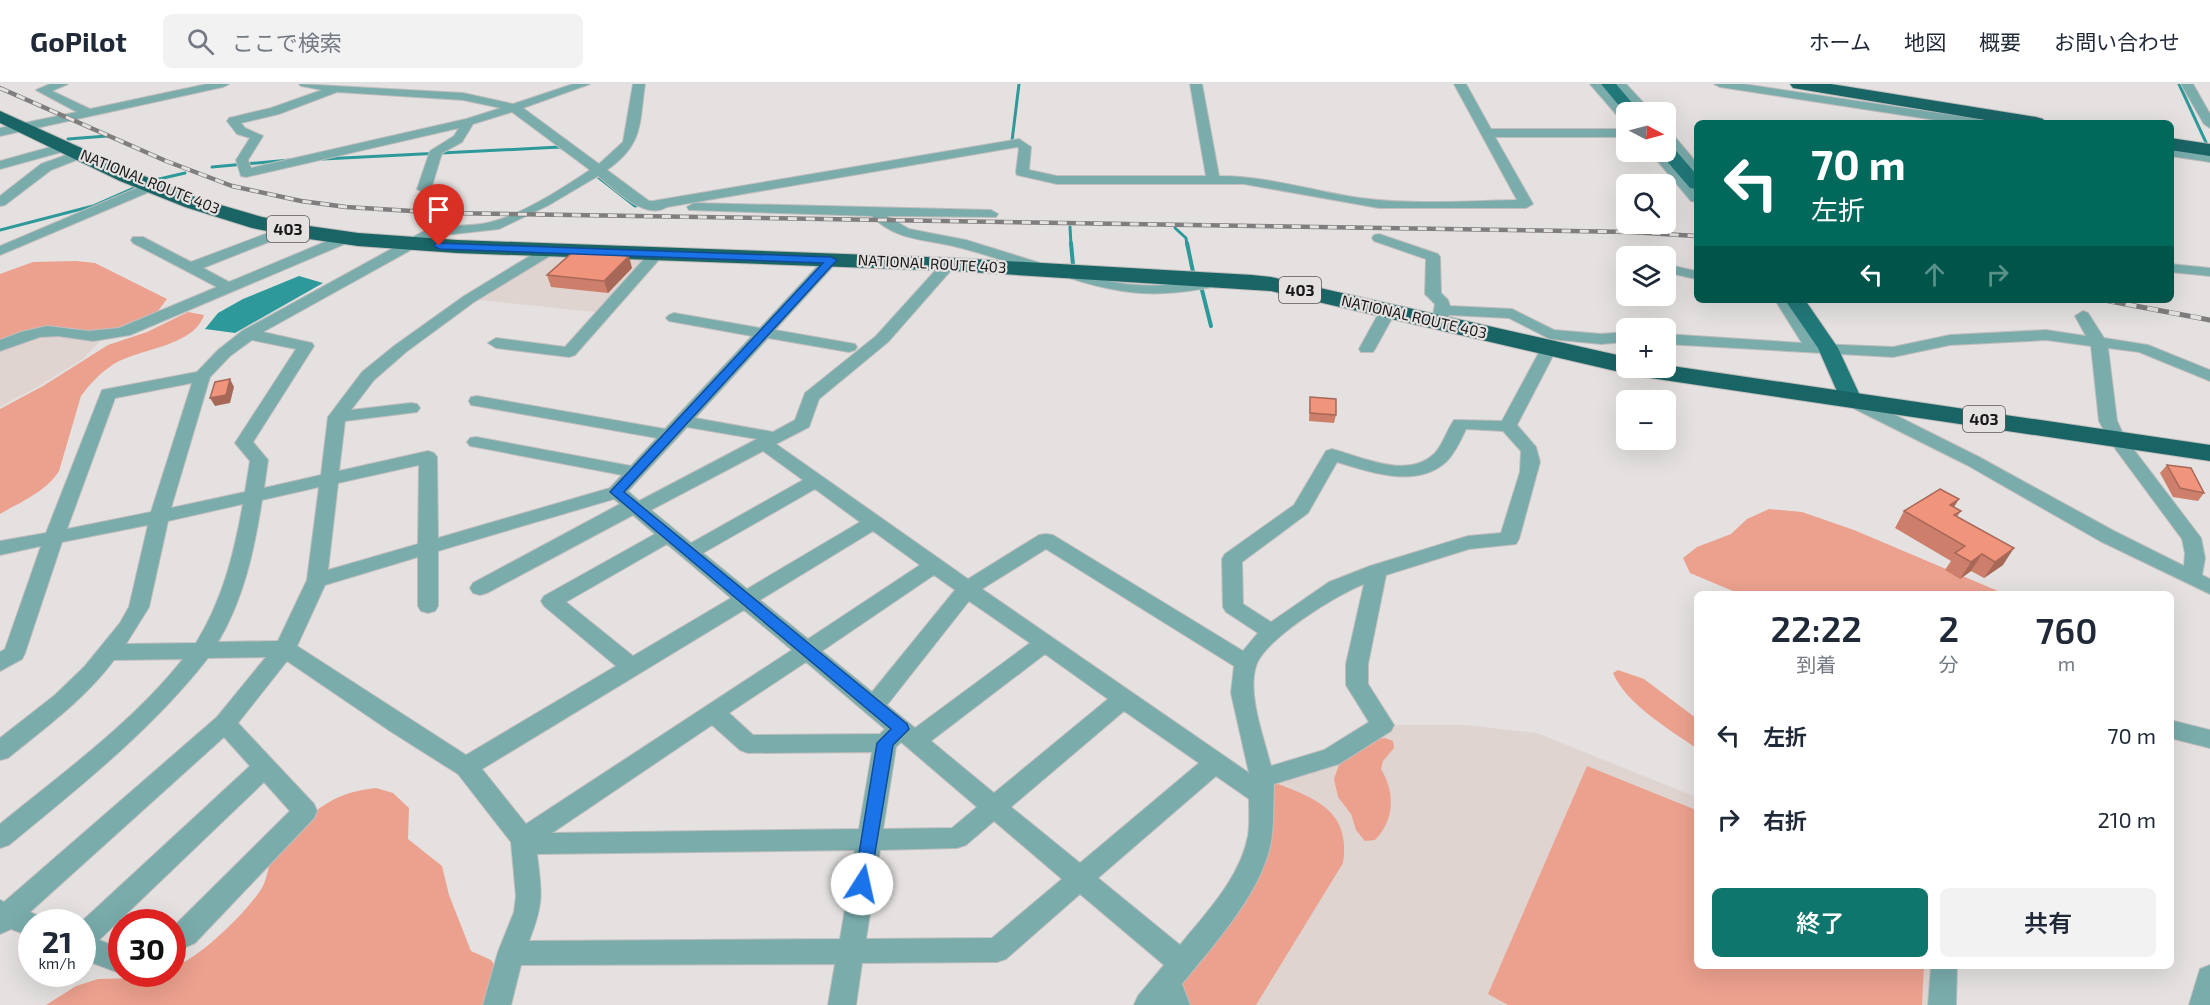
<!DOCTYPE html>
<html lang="ja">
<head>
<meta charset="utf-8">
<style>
	body { margin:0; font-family:"Exo 2","Noto Sans JP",sans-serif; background:#f2f2f3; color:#1f2937; height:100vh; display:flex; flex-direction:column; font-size:22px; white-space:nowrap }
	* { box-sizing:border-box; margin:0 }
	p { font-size:20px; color:#747a83 }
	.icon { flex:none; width:33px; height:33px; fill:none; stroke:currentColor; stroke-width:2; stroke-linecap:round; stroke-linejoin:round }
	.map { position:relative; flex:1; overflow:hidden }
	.drawer { position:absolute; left:1694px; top:507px; width:480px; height:378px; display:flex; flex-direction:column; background:#fff; border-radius:9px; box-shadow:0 6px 24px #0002 }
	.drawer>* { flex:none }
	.guide { position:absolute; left:1694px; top:36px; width:480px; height:183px; border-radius:9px; box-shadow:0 6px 24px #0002; background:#00695c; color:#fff; overflow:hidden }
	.needle { width:39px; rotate:96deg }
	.tools { position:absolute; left:1616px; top:18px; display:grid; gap:12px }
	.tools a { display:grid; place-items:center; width:60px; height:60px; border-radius:9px; background:#fff; box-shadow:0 6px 24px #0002; font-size:30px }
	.speed { position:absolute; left:18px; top:825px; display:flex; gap:12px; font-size:30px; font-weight:700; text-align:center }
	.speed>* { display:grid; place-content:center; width:78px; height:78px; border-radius:50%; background:#fff; box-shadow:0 6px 24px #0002; line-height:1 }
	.speed small { font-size:15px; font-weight:400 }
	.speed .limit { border:9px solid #d22; background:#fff; color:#111 }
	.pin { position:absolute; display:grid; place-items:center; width:51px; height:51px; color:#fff; margin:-62px -26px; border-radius:50% 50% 50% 0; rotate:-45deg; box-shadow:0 0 6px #0007 }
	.pin .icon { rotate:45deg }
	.me { position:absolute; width:66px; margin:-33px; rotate:10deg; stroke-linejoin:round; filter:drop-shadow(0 0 4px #0008) }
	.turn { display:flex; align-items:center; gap:21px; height:126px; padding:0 18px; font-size:27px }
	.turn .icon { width:78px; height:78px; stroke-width:2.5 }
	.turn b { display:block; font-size:42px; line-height:51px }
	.lanes { display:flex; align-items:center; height:57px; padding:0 18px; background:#0003; justify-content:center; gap:30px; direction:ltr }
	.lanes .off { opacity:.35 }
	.eta { display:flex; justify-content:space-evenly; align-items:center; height:102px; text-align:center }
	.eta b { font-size:36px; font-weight:600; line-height:42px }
	.cta { display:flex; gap:12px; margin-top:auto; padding:12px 18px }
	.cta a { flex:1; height:69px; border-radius:9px; background:#0f766e; color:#fff; font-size:24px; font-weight:600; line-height:69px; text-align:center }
	.cta a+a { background:#f2f2f3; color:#1f2937 }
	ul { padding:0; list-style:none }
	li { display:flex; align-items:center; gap:18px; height:84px; padding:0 18px }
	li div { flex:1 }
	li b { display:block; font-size:22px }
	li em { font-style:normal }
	header { display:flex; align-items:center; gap:36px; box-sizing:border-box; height:84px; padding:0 30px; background:#fff; border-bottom:2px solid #e0e1e3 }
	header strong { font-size:28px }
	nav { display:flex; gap:33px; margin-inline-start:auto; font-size:21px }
	.search { width:420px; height:54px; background:#f2f2f3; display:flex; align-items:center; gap:15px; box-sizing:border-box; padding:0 21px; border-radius:9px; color:#747a83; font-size:22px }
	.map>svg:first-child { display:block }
	.built { fill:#e0d4d1 }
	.green { fill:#eca18e }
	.water { fill:#2e999a }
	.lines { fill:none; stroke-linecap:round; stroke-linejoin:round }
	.stream-far1 { stroke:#2e999a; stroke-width:3 }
	.stream { stroke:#2e999a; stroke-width:4 }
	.minor-casing { stroke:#c0bdbc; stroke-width:2 }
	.major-casing { stroke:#c0bdbc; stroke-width:2 }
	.highway-casing { stroke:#c0bdbc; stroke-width:2 }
	.minor { fill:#7aacac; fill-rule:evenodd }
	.major { fill:#22797a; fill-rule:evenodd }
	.highway { fill:#196465; fill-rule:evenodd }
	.rail-far1-casing { stroke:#7f7d7d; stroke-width:4.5 }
	.rail-casing { stroke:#7f7d7d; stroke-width:5 }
	.rail-far1 { stroke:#e4e1e0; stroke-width:3; stroke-dasharray:9; stroke-linecap:butt }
	.rail { stroke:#e4e1e0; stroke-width:4; stroke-dasharray:11; stroke-linecap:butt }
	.wall { fill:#ce7f6b }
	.shaded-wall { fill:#a86857 }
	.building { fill:#f0947c; stroke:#a86857; stroke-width:1.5 }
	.route { fill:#1a73e8; stroke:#114b97; stroke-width:1.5 }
	.labels { text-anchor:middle; stroke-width:4.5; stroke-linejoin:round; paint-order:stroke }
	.far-street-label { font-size:15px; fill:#1a1919; stroke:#e4e1e0 }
	.shield { fill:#e4e1e0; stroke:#575555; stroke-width:1.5 }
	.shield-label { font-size:16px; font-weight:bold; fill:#1a1919 }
</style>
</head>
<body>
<header>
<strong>GoPilot</strong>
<div class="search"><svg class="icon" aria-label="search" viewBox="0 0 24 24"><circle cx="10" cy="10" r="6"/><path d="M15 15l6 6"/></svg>ここで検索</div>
<nav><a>ホーム</a><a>地図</a><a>概要</a><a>お問い合わせ</a></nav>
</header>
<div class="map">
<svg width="2210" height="921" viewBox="0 0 2210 921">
	<rect width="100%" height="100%" fill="#e4e1e0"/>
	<g class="built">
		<polygon points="553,164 658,168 603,229 469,215"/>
		<polygon points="41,249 103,254 83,275 37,303 0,323 0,264"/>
		<polygon points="1383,641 1465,641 1537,649 1696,713 1696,882 1944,882 1942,921 1148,921 1248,788 1262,694"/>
	</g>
	<g class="green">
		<polygon points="76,177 95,179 167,215 155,231 109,248 78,247 60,243 47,244 0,259 0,190 33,178"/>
		<path d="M 188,228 L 204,231 C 193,264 136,264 111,282 C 99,290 89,301 81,312 L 59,387 C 46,408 20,418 0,430 L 0,325 L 43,302 L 108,261 L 147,248 Z"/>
		<polygon points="1769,425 1802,428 1854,446 2005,510 1740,510 1690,489 1683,474 1697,463 1731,450 1747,435"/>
		<path d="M 1618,586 L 1644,595 L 1696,634 L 1696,664 C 1669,645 1626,620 1613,589 Z"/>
		<path d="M 1385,654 L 1393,657 L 1394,664 L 1383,677 L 1381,685 C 1395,708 1395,736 1375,756 L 1365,757 L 1356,746 L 1351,730 L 1338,713 L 1334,695 L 1341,675 L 1372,656 Z"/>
		<polygon points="1587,682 1696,726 1696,882 1924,882 1922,921 1508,921 1488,910"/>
		<path d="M 1262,694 C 1307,712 1352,721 1343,779 L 1256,921 L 1176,921 L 1181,879 L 1248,788 Z"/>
		<path d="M 376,704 L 393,709 L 409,724 L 408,755 L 442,782 L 449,811 L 471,867 L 491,876 L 497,885 L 490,921 L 46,921 L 76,902 L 98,895 L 136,894 L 151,890 L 172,890 L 173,883 C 199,875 247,828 262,804 C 267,795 268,783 272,773 C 276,766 285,759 290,752 C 316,723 337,708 376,704 Z"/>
	</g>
	<polygon class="water" points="299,192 323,199 235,249 205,245 218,229 243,215"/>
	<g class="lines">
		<g class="stream-far1">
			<polyline points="2179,0 2210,67"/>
			<polyline points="68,55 107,52"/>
			<polyline points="1008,58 1012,57 1019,0"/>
			<polyline points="323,75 560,63 563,65"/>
			<polyline points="212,83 290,76"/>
			<polyline points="593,89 635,122 642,120"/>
			<polyline points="155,96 185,89"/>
			<polyline points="1070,143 1071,161"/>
			<polyline points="1175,144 1186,154 1187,161"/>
			<polyline points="0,146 93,122 136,103"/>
		</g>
		<g class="stream">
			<polyline points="1071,159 1073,181"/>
			<polyline points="1187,159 1193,188"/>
			<polyline points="1104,195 1122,200"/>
			<polyline points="1202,206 1211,242"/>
		</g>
		<defs>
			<g id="minor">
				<polygon points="50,0 68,0 52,7 90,25 207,0 229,0 223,3 0,52 0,44 77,28 36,6"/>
				<path d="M 299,0 L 463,9 L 513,20 L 573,0 L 590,0 L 523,24 L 599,80 L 623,58 L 633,0 L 645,0 C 639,40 644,60 607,86 L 649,117 L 653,117 L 1019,55 L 1031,63 L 1029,86 L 1057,92 L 1206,92 L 1190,0 L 1202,0 L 1219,92 C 1268,92 1312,107 1360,114 C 1412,121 1465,117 1517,116 L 1454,0 L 1466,0 L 1491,45 L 1626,45 L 1626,53 L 1495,53 L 1533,120 L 1526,124 L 1379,124 L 1244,100 L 1057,100 L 1017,91 L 1016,88 L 1019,64 L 1017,63 L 667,123 C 645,137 615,105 598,92 L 549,121 L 499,145 L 436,152 L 263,248 L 312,259 L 314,262 L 253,358 L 268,376 L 264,404 L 321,391 L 328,333 L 362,288 L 394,262 L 464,212 L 548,161 L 558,161 L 560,164 L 558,167 L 474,218 L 406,268 L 374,296 L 351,326 L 411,319 L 417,320 L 420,324 L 417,328 L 345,337 L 339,387 L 428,367 L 434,369 L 437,373 L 438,454 L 610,404 L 622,391 L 476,363 L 470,362 L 467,358 L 470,354 L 476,353 L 631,382 L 657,354 L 477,322 L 471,321 L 469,317 L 471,313 L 477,312 L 665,345 L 752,252 L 669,237 L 666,234 L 669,231 L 674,229 L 760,244 L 826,173 L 836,173 L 838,176 L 836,179 L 775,246 L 855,260 L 857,263 L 855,266 L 849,268 L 768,254 L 695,334 L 773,348 L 795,336 L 805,309 L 876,252 L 943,178 L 953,178 L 955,181 L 953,184 L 888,258 L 819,315 L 809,343 L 776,360 L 968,495 L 1039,451 L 1046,450 L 1053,451 L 1243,567 L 1258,549 L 1226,528 L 1223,523 L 1222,475 L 1225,470 L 1294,421 L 1326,367 L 1332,365 C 1362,373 1408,396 1435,369 C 1443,360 1447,346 1454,336 L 1502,337 L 1543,261 L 1555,261 L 1557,264 L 1517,341 L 1536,363 L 1540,378 L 1519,455 L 1516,460 L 1469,465 L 1386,491 L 1368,580 L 1368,600 L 1394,641 L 1391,647 L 1339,680 L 1274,700 C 1273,716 1274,734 1272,751 C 1266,804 1215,859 1182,900 L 1190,921 L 1134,921 L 1138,912 L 1164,881 L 1080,810 L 1006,875 L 997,878 L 862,879 L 856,921 L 828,921 L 835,880 L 521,881 L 511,921 L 483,921 L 498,868 L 514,828 L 516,812 L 511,758 L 458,690 L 390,647 L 287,577 L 238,639 L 314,720 L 317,727 L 314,734 L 195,859 L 172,869 L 172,844 L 290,727 L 264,698 L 99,856 L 122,865 L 122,890 L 124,890 L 122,890 L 82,875 L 81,838 L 250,682 L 224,653 L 30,828 L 41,833 L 44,838 L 32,838 L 32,853 L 11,845 L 0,850 L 0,816 L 4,818 L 217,633 L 266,573 L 208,574 C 151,647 79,703 9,761 L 0,764 L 0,740 C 64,688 132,639 183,575 L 114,576 C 85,615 46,643 8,674 L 0,676 L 0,654 L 55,611 L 85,582 L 120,539 L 129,523 L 148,441 L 62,458 L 25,569 L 22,575 L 0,587 L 0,568 L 5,565 L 41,462 L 0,471 L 0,457 L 46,449 L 102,306 L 197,288 L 218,266 L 242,247 L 426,146 C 448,139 470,144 491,138 C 523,130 563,104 590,86 L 512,28 L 473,40 L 462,58 L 442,69 L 431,105 L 424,109 L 417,105 L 430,67 L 454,52 L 459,44 L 246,93 L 241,92 L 236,76 L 250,54 L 237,50 L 227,37 L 229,34 L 271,24 L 322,6 L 301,2 ZM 337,8 L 463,16 L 501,24 L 466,35 L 251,84 L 248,76 L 263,52 L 245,44 L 241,39 L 279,30 ZM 252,256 L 296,265 L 235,359 L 250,377 L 245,408 L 171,424 L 210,293 L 230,272 ZM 192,299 L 151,428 L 67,445 L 115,314 ZM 687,343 L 757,355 L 639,417 L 628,407 ZM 1466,345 L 1503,347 L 1521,367 L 1520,388 L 1501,449 L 1468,452 L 1370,482 L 1329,498 L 1271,538 L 1243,520 L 1242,478 L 1308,429 L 1337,378 C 1370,388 1416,405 1446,378 C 1455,369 1461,356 1466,345 ZM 763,367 L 803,396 L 691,459 L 651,426 ZM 419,381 L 418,460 L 328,486 L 338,399 ZM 319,403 L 307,496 L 278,557 L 218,558 C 244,514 254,467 262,416 ZM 815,405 L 860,438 L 747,505 L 703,469 ZM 614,415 L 620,420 L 473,499 L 470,504 L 473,509 L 480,511 L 487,509 L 633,431 L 655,450 L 544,512 L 541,517 L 544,522 L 616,582 L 466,671 L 297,562 L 325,501 L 418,473 L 418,522 L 421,527 L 428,529 L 435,527 L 438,522 L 438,467 ZM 243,420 C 234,470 223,515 196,559 L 126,560 L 149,523 L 168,437 ZM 873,447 L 920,481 L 808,555 L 760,516 ZM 667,460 L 731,514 L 633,572 L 566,518 ZM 1046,465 L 1234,582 L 1231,609 L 1249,689 L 982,505 ZM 934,491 L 955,506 L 872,608 L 822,567 ZM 1364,500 L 1346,580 L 1346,601 L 1369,638 L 1324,666 L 1271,682 C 1264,654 1247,610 1256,582 C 1264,555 1338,510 1364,500 ZM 969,517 L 1030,559 L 915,644 L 887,621 ZM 744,526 L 792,566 L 526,740 L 482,685 ZM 1045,570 L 1108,615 L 994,709 L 931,657 ZM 806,578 L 885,645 L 880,650 L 753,651 L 729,629 ZM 1124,627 L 1199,679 L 1080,779 L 1011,723 ZM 712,641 L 740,666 L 748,669 L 872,668 L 859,745 L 552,749 ZM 901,658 L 977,723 L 952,744 L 883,745 L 896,663 ZM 1216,692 L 1249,715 C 1249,727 1250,740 1248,752 C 1240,794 1206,829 1180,861 L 1098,794 ZM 994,737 L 1062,795 L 992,854 L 866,855 L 880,766 L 957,764 L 966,761 ZM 855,766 L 840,855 L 529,857 C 544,819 542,810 537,770 Z"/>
				<polygon points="1590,0 1602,0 1628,28 1626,38 1622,37"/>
				<polygon points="1614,0 1626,0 1652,28 1640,28"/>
				<polygon points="1714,0 1743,0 1979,35 1985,39 1955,39 1720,3"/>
				<polygon points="2181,0 2193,0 2210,30 2210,44 2204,40"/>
				<polygon points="1665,45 1669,46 1696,78 1696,89 1691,88 1665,57"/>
				<polygon points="65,59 71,63 69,66 0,85 0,77"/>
				<polygon points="2170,64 2210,70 2210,78 2170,72"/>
				<polygon points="80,66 86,70 84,73 51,86 5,121 0,122 0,112 41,80"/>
				<polygon points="1650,68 1662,68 1696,106 1696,118 1691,117"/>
				<polygon points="151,98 158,102 156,105 0,171 0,162"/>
				<path d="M 694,119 L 991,126 L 998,130 L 996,133 L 887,132 L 909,145 L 966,156 L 1050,182 L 1052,185 L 1045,189 C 1017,182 989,171 961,164 C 930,155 896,158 872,132 L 689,126 L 687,123 Z"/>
				<polygon points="289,141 296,145 294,148 203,184 229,198 344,150 354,150 356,153 354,156 130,251 93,257 58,252 40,253 0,267 0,256 21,248 47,242 88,247 119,244 217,203 133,159 131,156 133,153 143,153 191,178"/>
				<polygon points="1379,150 1438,170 1440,173 1441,209 1448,216 1450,222 1512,225 1554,246 1601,250 1626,248 1626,258 1601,260 1550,255 1509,234 1449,231 1445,240 1435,240 1432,237 1435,220 1425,210 1426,175 1374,157 1372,154 1374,151"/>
				<polygon points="658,164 663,165 665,168 663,171 575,271 569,273 496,264 488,259 496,254 565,263 653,165"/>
				<polygon points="1665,180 1696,187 1696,195 1665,188"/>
				<polygon points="2170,180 2210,184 2210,192 2170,188"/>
				<path d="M 1060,182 C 1075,185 1089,192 1104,196 C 1145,206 1184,201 1224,192 L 1231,196 L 1229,199 C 1161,216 1120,212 1055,189 L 1053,186 Z"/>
				<polygon points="1775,216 1791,216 1819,260 1893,263 1950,251 2046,246 2086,252 2075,232 2083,227 2088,229 2104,254 2148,261 2210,286 2210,297 2139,268 2108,264 2117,337 2125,354 2201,454 2205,474 2202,491 2210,495 2210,510 2100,457 1967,381 1845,320 1843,316 1845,312 1857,312 1979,373 2114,447 2184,482 2185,469 2182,455 2111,359 2099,337 2091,262 2046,256 1950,261 1893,273 1665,260 1665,250 1802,259"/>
				<polygon points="1388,222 1396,227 1375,265 1373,268 1361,268 1359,265 1380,227"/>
				<polygon points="2170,636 2210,646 2210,664 2170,654"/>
				<polygon points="2210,881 2210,921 2189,921 2200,885"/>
				<polygon points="1931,882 1957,882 1956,921 1928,921"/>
			</g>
			<g id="major">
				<polygon points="1601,0 1616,0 1640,28 1626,30"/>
				<polygon points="1665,59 1671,61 1696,90 1696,105 1690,104 1659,68 1665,68"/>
				<polygon points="1785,216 1805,216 1838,264 1862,316 1859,321 1851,323 1843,321 1818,264"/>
			</g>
			<g id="highway">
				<polygon points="1790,0 1831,0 2036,33 2043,35 2045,39 2003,39 1793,4"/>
				<polygon points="0,27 134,88 200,115 262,133 309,142 358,149 457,156 954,174 1252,191 1271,193 1626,273 1626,284 1665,284 1665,281 2210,361 2210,377 1637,292 1271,207 954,187 457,169 358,162 309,155 252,144 185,123 120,97 0,39"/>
				<polygon points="2170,54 2210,60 2210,72 2170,66"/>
			</g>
		</defs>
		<use href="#minor" class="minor-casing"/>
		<use href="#major" class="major-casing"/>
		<use href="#highway" class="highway-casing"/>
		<use href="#minor" class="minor"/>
		<use href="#major" class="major"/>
		<use href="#highway" class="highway"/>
		<defs>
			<polyline id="rail-far1" points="0,4 166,77 232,102 301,117 346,123 445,129 1631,148 1696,152"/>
			<polyline id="rail" points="2104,216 2210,236"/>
		</defs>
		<use href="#rail-far1" class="rail-far1-casing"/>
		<use href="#rail" class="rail-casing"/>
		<use href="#rail-far1" class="rail-far1"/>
		<use href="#rail" class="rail"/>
	</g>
	<g class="wall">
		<polygon points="632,184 608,209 551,203 547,191"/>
		<polygon points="1310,313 1336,331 1334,339 1309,337"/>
		<polygon points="2167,381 2204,409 2198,417 2173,413 2160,389"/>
		<polygon points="1954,423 1961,427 1957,433 2003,481 1984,494 1971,487 1960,495 1945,486 1951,477 1895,444 1904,427"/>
	</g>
	<g class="shaded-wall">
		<polygon points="629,172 632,184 608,209 604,197"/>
		<polygon points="230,295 234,303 230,319 215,322 210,314"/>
		<polygon points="1959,415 1949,431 1950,421"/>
		<polygon points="2014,464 2003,481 1984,494 1995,478"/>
		<polygon points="1982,470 1971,487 1960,495 1971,478"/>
	</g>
	<g class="building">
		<polygon points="574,167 629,172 604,197 547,191"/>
		<polygon points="230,295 226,311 210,314 215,298"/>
		<polygon points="1310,313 1336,315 1336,331 1310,329"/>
		<polygon points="2167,381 2191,384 2204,409 2180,404"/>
		<polygon points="1940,405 1959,415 1950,421 1961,427 1954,431 2014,464 1995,478 1982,470 1971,478 1955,469 1965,462 1904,427"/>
	</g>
	<polygon class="route" points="435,159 831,173 837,176 624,408 907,640 909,645 893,661 869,805 862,807 856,805 854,800 877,659 891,645 610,408 823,179 439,165 434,162"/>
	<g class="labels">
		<g class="far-street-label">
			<text transform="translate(150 98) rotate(22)" y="5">NATIONAL ROUTE 403</text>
			<text transform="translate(932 180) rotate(3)" y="5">NATIONAL ROUTE 403</text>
			<text transform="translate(1414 233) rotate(13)" y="5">NATIONAL ROUTE 403</text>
		</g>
		<g class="shield">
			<rect x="267" y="132" width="42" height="26" rx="4.5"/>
			<rect x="1279" y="193" width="42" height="26" rx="4.5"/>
			<rect x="1963" y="322" width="42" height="26" rx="4.5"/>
		</g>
		<g class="shield-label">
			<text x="288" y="151">403</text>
			<text x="1300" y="212">403</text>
			<text x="1984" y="341">403</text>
		</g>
	</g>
</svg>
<div class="tools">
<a><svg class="needle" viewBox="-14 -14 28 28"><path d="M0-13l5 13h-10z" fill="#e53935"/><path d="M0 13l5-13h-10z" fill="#747a83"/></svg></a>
<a><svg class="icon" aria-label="search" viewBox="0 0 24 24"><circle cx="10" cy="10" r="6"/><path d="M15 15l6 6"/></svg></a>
<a><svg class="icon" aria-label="layers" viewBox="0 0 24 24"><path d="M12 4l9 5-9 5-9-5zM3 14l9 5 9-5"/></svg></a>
<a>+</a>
<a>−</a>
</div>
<div class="speed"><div>21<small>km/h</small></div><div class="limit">30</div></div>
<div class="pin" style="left:439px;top:162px;background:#d93025"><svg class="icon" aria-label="arrive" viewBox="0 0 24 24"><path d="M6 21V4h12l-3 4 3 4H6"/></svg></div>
<svg class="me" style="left:862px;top:800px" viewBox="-20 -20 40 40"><circle r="19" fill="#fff"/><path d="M0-13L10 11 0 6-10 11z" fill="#1a73e8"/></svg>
<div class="guide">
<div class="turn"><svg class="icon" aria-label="left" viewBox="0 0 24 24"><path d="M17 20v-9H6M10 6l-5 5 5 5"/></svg><div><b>70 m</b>左折</div></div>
<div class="lanes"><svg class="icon" aria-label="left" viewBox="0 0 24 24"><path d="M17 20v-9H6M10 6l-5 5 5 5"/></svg><svg class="icon off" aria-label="ahead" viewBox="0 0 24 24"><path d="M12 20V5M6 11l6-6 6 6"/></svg><svg class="icon off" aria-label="right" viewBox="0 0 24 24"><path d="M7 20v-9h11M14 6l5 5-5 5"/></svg></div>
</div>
<section class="drawer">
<div class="eta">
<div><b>22:22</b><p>到着</p></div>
<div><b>2</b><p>分</p></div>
<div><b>760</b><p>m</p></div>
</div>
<ul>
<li><svg class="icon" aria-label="left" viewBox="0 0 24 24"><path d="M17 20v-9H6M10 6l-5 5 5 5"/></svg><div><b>左折</b></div><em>70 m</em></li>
<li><svg class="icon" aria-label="right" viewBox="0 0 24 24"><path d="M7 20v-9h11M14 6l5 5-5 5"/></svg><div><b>右折</b></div><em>210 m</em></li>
</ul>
<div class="cta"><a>終了</a><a>共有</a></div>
</section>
</div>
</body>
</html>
